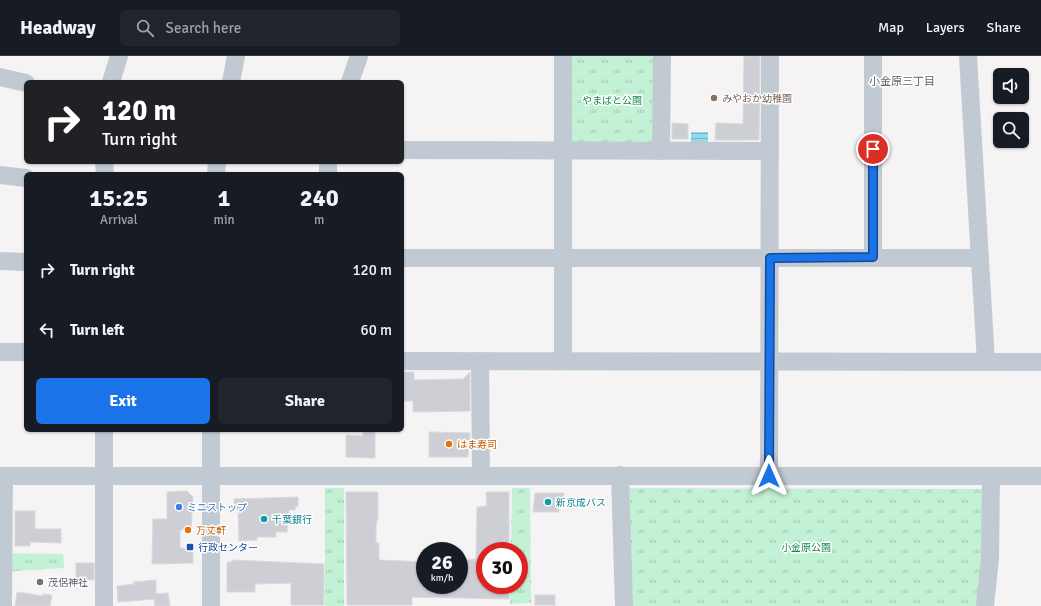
<!DOCTYPE html>
<html lang="en">
<head>
<meta charset="utf-8">
<style>
	body { margin:0; font-family:Signika,"Noto Sans JP",sans-serif; background:#20242c; color:#f1f3f6; height:100vh; display:flex; flex-direction:column; font-size:15px; white-space:nowrap }
	* { box-sizing:border-box; margin:0 }
	p { font-size:13px; color:#9ea1a6 }
	.icon { flex:none; width:22px; height:22px; fill:none; stroke:currentColor; stroke-width:2; stroke-linecap:round; stroke-linejoin:round }
	.map { position:relative; flex:1; overflow:hidden }
	.details { position:absolute; left:24px; top:116px; width:380px; height:260px; display:flex; flex-direction:column; background:#171b24; border-radius:6px; box-shadow:0 1px 3px #0004 }
	.details>* { flex:none }
	.hud { position:absolute; left:24px; top:24px; width:380px; height:84px; border-radius:6px; box-shadow:0 1px 3px #0004; background:#202124; color:#fff; overflow:hidden }
	.buttons { position:absolute; left:993px; top:12px; display:grid; gap:8px }
	.buttons a { display:grid; place-items:center; width:36px; height:36px; border-radius:6px; background:#171b24; box-shadow:0 1px 3px #0004; font-size:20px }
	.speed { position:absolute; left:416px; top:486px; display:flex; gap:8px; font-size:20px; font-weight:700; text-align:center }
	.speed>* { display:grid; place-content:center; width:52px; height:52px; border-radius:50%; background:#171b24; box-shadow:0 1px 3px #0004; line-height:1 }
	.speed small { font-size:10px; font-weight:400 }
	.speed .limit { border:6px solid #d22; background:#fff; color:#111 }
	.pin { position:absolute; display:grid; place-items:center; width:34px; height:34px; color:#fff; margin:-17px; border:2px solid #fff; border-radius:50%; box-shadow:0 1px 4px #0007 }
	.me { position:absolute; width:44px; margin:-22px; rotate:0deg; stroke-linejoin:round; filter:drop-shadow(0 0 3px #0008) }
	.turn { display:flex; align-items:center; gap:14px; height:84px; padding:0 12px; font-size:18px }
	.turn .icon { width:52px; height:52px; stroke-width:2.5 }
	.turn b { display:block; font-size:28px; line-height:34px }
	.eta { display:flex; justify-content:space-evenly; align-items:center; height:68px; text-align:center }
	.eta b { font-size:24px; font-weight:800; line-height:28px }
	.action { display:flex; gap:8px; margin-top:auto; padding:8px 12px }
	.action a { flex:1; height:46px; border-radius:6px; background:#1a73e8; color:#fff; font-size:16px; font-weight:800; line-height:46px; text-align:center }
	.action a+a { background:#20242c; color:#f1f3f6 }
	ul { padding:0; list-style:none }
	li { display:flex; align-items:center; gap:12px; height:60px; padding:0 12px }
	li div { flex:1 }
	li b { display:block; font-size:15px }
	li em { font-style:normal }
	header { display:flex; align-items:center; gap:24px; box-sizing:border-box; height:56px; padding:0 20px; background:#171b24; border-bottom:1px solid #363941 }
	header strong { font-size:19px }
	nav { display:flex; gap:22px; margin-inline-start:auto; font-size:14px }
	.search { width:280px; height:36px; background:#20242c; display:flex; align-items:center; gap:10px; box-sizing:border-box; padding:0 14px; border-radius:6px; color:#9ea1a6; font-size:15px }
	.map>svg:first-child { display:block }
	.grass { fill:url(#grass-tufts) }
	.water { fill:url(#water-rules) }
	.building { fill:#cdcfd5; stroke:#d7d9de }
	.lines { fill:none; stroke-linecap:round; stroke-linejoin:round }
	.minor { stroke:#c1cad2; stroke-width:18 }
	.route-casing { stroke:#114b97; stroke-width:10 }
	.route { stroke:#1a73e8; stroke-width:7 }
	.education-dot { fill:#8d6e63; stroke:#fff; stroke-width:1.5 }
	.food-dot { fill:#e8710a; stroke:#fff; stroke-width:1.5 }
	.culture-dot { fill:#0f9aa8; stroke:#fff; stroke-width:1.5 }
	.shop-dot { fill:#3f7fe0; stroke:#fff; stroke-width:1.5 }
	.transit-dot { fill:#1a4fb4; stroke:#fff; stroke-width:1.5 }
	.worship-dot { fill:#6b7280; stroke:#fff; stroke-width:1.5 }
	.labels { text-anchor:middle; stroke-width:3; stroke-linejoin:round; paint-order:stroke }
	.education-label { font-size:10px; fill:#785e54; stroke:#fff; text-anchor:start }
	.park-label { font-size:10px; fill:#17864f; stroke:#fff }
	.food-label { font-size:10px; fill:#c56008; stroke:#fff; text-anchor:start }
	.culture-label { font-size:10px; fill:#0d838f; stroke:#fff; text-anchor:start }
	.shop-label { font-size:10px; fill:#366cbe; stroke:#fff; text-anchor:start }
	.transit-label { font-size:10px; fill:#164399; stroke:#fff; text-anchor:start }
	.worship-label { font-size:10px; fill:#5b616d; stroke:#fff; text-anchor:start }
	.neighbourhood-label { font-size:11px; fill:#5f6368; stroke:#fff }
</style>
</head>
<body>
<header>
<strong>Headway</strong>
<div class="search"><svg class="icon" aria-label="search" viewBox="0 0 24 24"><circle cx="10" cy="10" r="6"/><path d="M15 15l6 6"/></svg>Search here</div>
<nav><a>Map</a><a>Layers</a><a>Share</a></nav>
</header>
<div class="map">
<svg width="1041" height="550" viewBox="0 0 1041 550">
	<defs>
		<pattern id="grass-tufts" width="24" height="20" patternUnits="userSpaceOnUse"><rect width="24" height="20" fill="#c3f1d5"/><path d="M3 7l-1-3M5 7V3M7 7l1-3M15 17l-1-3M17 17v-4M19 17l1-3" fill="none" stroke="#a0c6b0"/></pattern>
		<pattern id="water-rules" width="6" height="5" patternUnits="userSpaceOnUse"><rect width="6" height="5" fill="#90daee"/><path d="M0 2.5h6" fill="none" stroke="#78b4c4"/></pattern>
	</defs>
	<rect width="100%" height="100%" fill="#f5f3f3"/>
	<g class="grass">
		<polygon points="567,0 657,0 653,89 571,89"/>
		<rect x="325" y="432" width="19" height="118"/>
		<polygon points="512,432 530,432 531,547 510,548 511,529 519,529 519,495 511,495"/>
		<polygon points="620,432 992,433 985,550 623,550"/>
		<polygon points="3,497 63,498 64,512 3,516"/>
	</g>
	<rect class="water" x="691" y="76" width="17" height="11"/>
	<g class="building">
		<polygon points="744,0 760,0 759,84 715,84 716,67 743,68"/>
		<polygon points="672,67 688,68 688,83 672,83"/>
		<polygon points="402,316 414,316 414,324 463,323 470,316 470,355 413,356 413,345 402,345"/>
		<polygon points="363,374 375,374 375,402 346,401 346,379 363,380"/>
		<polygon points="429,376 470,377 468,401 429,401"/>
		<polygon points="187,435 193,441 191,474 180,474 180,492 193,493 193,507 152,508 153,463 167,463 167,436"/>
		<polygon points="346,436 378,436 378,461 376,469 376,487 379,487 379,504 425,506 425,529 459,529 459,506 465,506 464,504 476,503 477,451 487,450 486,436 509,436 509,494 485,494 485,529 509,529 509,543 412,541 412,549 347,549"/>
		<polygon points="535,437 564,437 564,447 559,447 559,456 533,456"/>
		<polygon points="298,441 298,450 295,451 295,454 289,454 287,476 276,476 276,481 257,481 257,484 239,485 238,453 235,453 234,443"/>
		<polygon points="15,455 35,455 35,473 61,473 61,487 30,486 30,490 15,490"/>
		<polygon points="232,504 324,508 324,549 291,549 291,527 255,528 255,536 227,536 227,506 232,506"/>
		<rect x="76" y="507" width="18" height="17"/>
		<polygon points="156,524 156,538 168,537 170,550 155,550 154,543 118,546 117,530 134,528 134,526"/>
		<polygon points="17,536 43,540 43,538 52,539 50,550 15,550"/>
		<rect x="535" y="539" width="20" height="10"/>
	</g>
	<g class="lines">
		<g class="minor">
			<polyline points="563,0 563,305"/>
			<polyline points="968,0 986,306"/>
			<polyline points="0,21 26,27"/>
			<polyline points="111,26 119,0"/>
			<polyline points="231,26 236,0"/>
			<polyline points="350,26 359,0"/>
			<polyline points="402,94 770,95"/>
			<polyline points="661,95 662,0"/>
			<polyline points="104,106 105,118"/>
			<polyline points="216,118 217,106"/>
			<polyline points="328,118 328,106"/>
			<polyline points="0,119 26,122"/>
			<polyline points="873,201 873,0"/>
			<polyline points="402,202 980,202"/>
			<polyline points="0,205 26,206"/>
			<polyline points="0,296 26,296"/>
			<polyline points="402,305 1041,306"/>
			<polyline points="480,305 481,419"/>
			<polyline points="620,419 624,550"/>
			<polyline points="0,420 1041,420"/>
			<polyline points="769,420 770,0"/>
			<polyline points="3,550 4,420"/>
			<polyline points="104,550 104,374"/>
			<polyline points="211,550 211,374"/>
			<polyline points="985,550 990,502 991,420"/>
		</g>
	</g>
	<g class="lines">
		<defs>
			<polyline id="route" points="769,420 770,202 873,201 873,93"/>
		</defs>
		<use href="#route" class="route-casing"/>
		<use href="#route" class="route"/>
	</g>
	<circle class="education-dot" cx="714" cy="42" r="4"/>
	<g class="food-dot">
		<circle cx="449" cy="388" r="4"/>
		<circle cx="188" cy="474" r="4"/>
	</g>
	<g class="culture-dot">
		<circle cx="548" cy="446" r="4"/>
		<circle cx="264" cy="463" r="4"/>
	</g>
	<circle class="shop-dot" cx="179" cy="451" r="4"/>
	<rect class="transit-dot" x="186" y="487" width="8" height="8" rx="2"/>
	<circle class="worship-dot" cx="40" cy="526" r="4"/>
	<g class="labels">
		<g class="education-label">
			<text x="722" y="46">みやおか幼稚園</text>
		</g>
		<g class="park-label">
			<text x="612" y="48">やまばと公園</text>
			<text x="806" y="495">小金原公園</text>
		</g>
		<g class="food-label">
			<text x="457" y="392">はま寿司</text>
			<text x="196" y="478">万丈軒</text>
		</g>
		<g class="culture-label">
			<text x="556" y="450">新京成バス</text>
			<text x="272" y="467">千葉銀行</text>
		</g>
		<g class="shop-label">
			<text x="187" y="455">ミニストップ</text>
		</g>
		<g class="transit-label">
			<text x="198" y="495">行政センター</text>
		</g>
		<g class="worship-label">
			<text x="48" y="530">茂侶神社</text>
		</g>
		<g class="neighbourhood-label">
			<text x="902" y="29">小金原三丁目</text>
		</g>
	</g>
</svg>
<div class="buttons">
<a><svg class="icon" aria-label="sound" viewBox="0 0 24 24"><path d="M4 9h4l5-4v14l-5-4H4zM17 9q2 3 0 6"/></svg></a>
<a><svg class="icon" aria-label="search" viewBox="0 0 24 24"><circle cx="10" cy="10" r="6"/><path d="M15 15l6 6"/></svg></a>
</div>
<div class="speed"><div>26<small>km/h</small></div><div class="limit">30</div></div>
<div class="pin" style="left:873px;top:93px;background:#d93025"><svg class="icon" aria-label="arrive" viewBox="0 0 24 24"><path d="M6 21V4h12l-3 4 3 4H6"/></svg></div>
<svg class="me" style="left:769px;top:420px" viewBox="-20 -20 40 40"><path d="M0-17L14 15 0 8-14 15z" fill="#1a73e8" stroke="#fff" stroke-width="4"/></svg>
<div class="hud">
<div class="turn"><svg class="icon" aria-label="right" viewBox="0 0 24 24"><path d="M7 20v-9h11M14 6l5 5-5 5"/></svg><div><b>120 m</b>Turn right</div></div>
</div>
<section class="details">
<div class="eta">
<div><b>15:25</b><p>Arrival</p></div>
<div><b>1</b><p>min</p></div>
<div><b>240</b><p>m</p></div>
</div>
<ul>
<li><svg class="icon" aria-label="right" viewBox="0 0 24 24"><path d="M7 20v-9h11M14 6l5 5-5 5"/></svg><div><b>Turn right</b></div><em>120 m</em></li>
<li><svg class="icon" aria-label="left" viewBox="0 0 24 24"><path d="M17 20v-9H6M10 6l-5 5 5 5"/></svg><div><b>Turn left</b></div><em>60 m</em></li>
</ul>
<div class="action"><a>Exit</a><a>Share</a></div>
</section>
</div>
</body>
</html>
